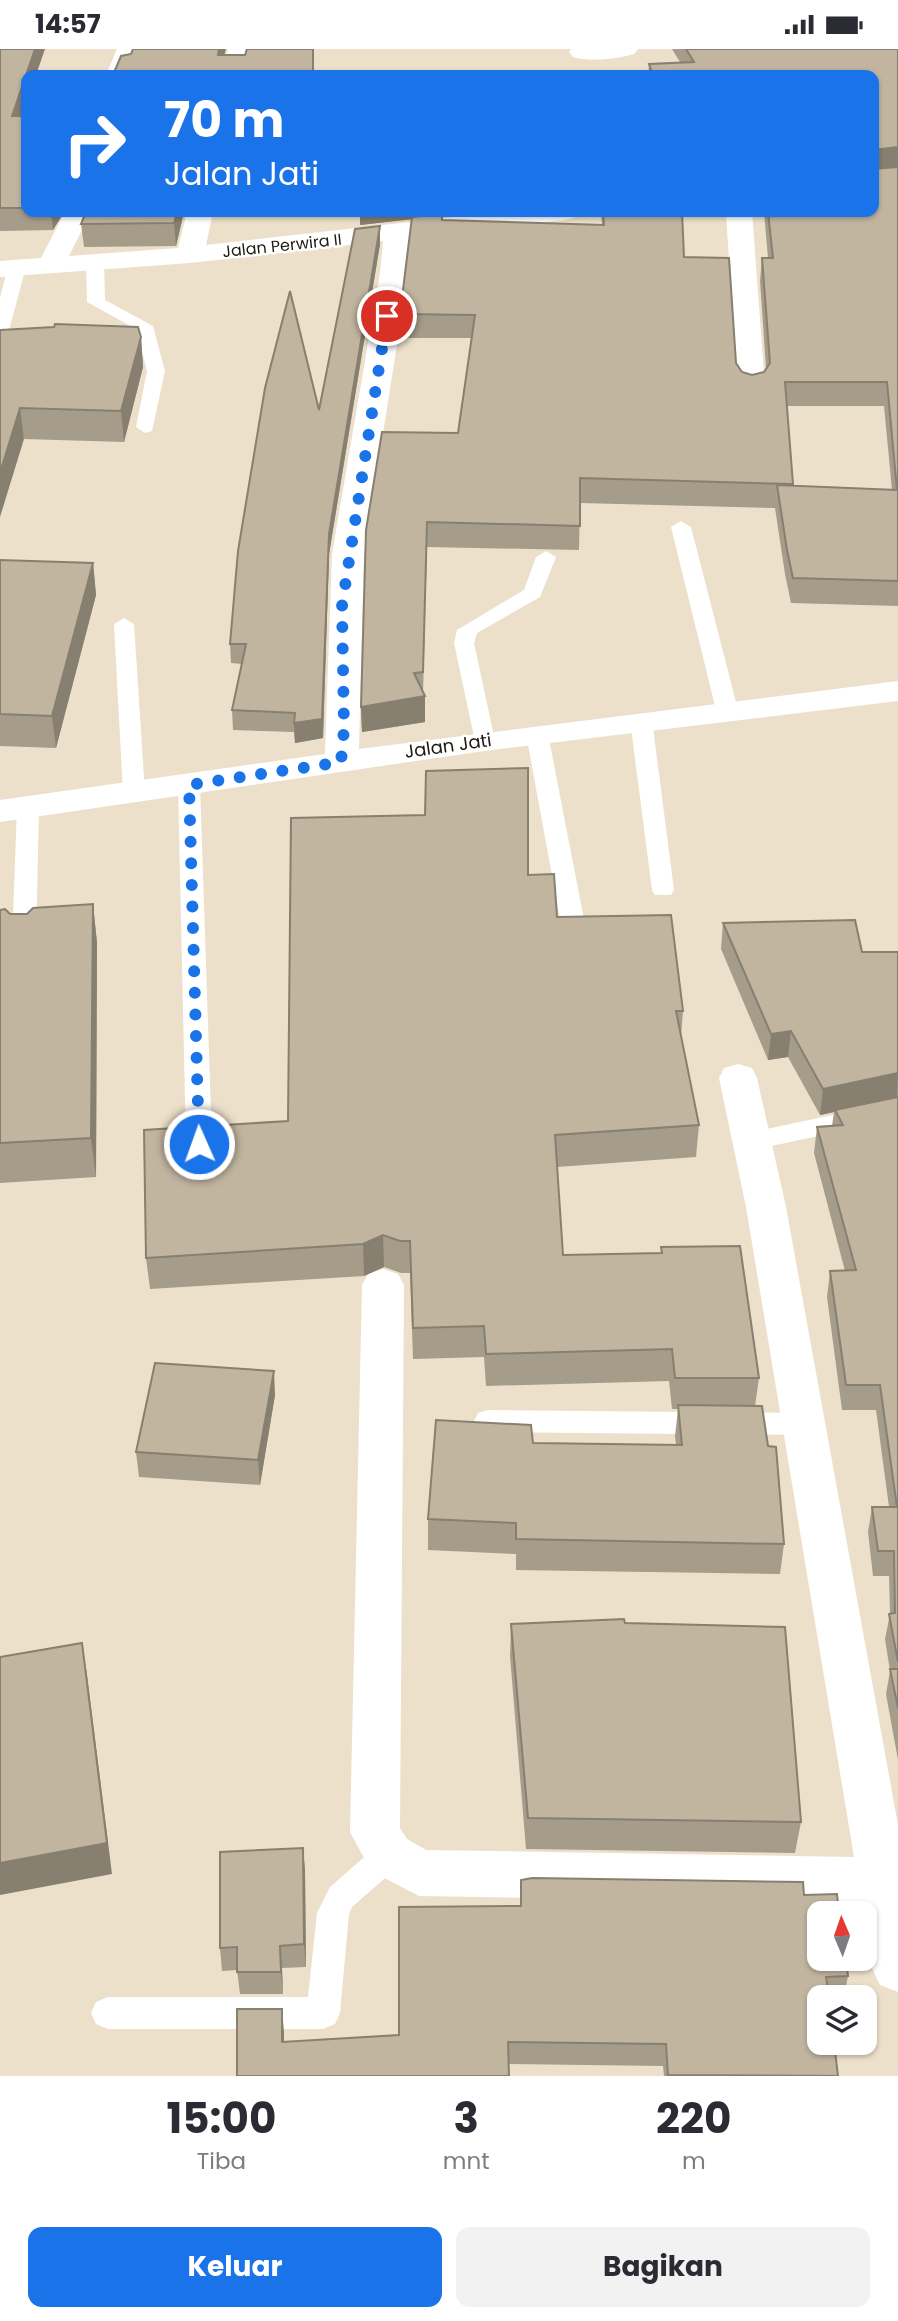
<!DOCTYPE html>
<html lang="id">
<head>
<meta charset="utf-8">
<style>
	body { margin:0; font-family:Poppins,sans-serif; background:#f2f2f3; color:#2b2b33; height:100vh; display:flex; flex-direction:column; font-size:26px; white-space:nowrap }
	* { box-sizing:border-box; margin:0 }
	p { font-size:23px; color:#7c7c81 }
	.icon { flex:none; width:38px; height:38px; fill:none; stroke:currentColor; stroke-width:2; stroke-linecap:round; stroke-linejoin:round }
	.map { position:relative; height:2027px; overflow:hidden }
	.side { display:flex; flex-direction:column; background:#fff; flex:1 }
	.side>* { flex:none }
	.top-card { position:absolute; left:21px; top:21px; width:858px; height:147px; border-radius:14px; box-shadow:0 2px 5px #0004; background:#1a73e8; color:#fff; overflow:hidden }
	.needle { width:46px; rotate:358deg }
	.tools { position:absolute; left:807px; top:1852px; display:grid; gap:14px }
	.tools a { display:grid; place-items:center; width:70px; height:70px; border-radius:14px; background:#fff; box-shadow:0 2px 5px #0004; font-size:35px }
	.pin { position:absolute; display:grid; place-items:center; width:60px; height:60px; color:#fff; margin:-30px; border:4px solid #fff; border-radius:50%; box-shadow:0 2px 7px #0007 }
	.me { position:absolute; width:77px; margin:-38px; rotate:358deg; stroke-linejoin:round; filter:drop-shadow(0 0 5px #0008) }
	.turn { display:flex; align-items:center; gap:24px; height:147px; padding:0 28px; font-size:32px }
	.turn .icon { width:91px; height:91px; stroke-width:2.5 }
	.turn b { display:block; font-size:49px; line-height:60px }
	.eta { display:flex; justify-content:space-evenly; align-items:center; height:119px; text-align:center }
	.eta b { font-size:42px; font-weight:700; line-height:49px }
	.button { display:flex; gap:14px; margin-top:auto; padding:14px 28px }
	.button a { flex:1; height:80px; border-radius:14px; background:#1a73e8; color:#fff; font-size:28px; font-weight:700; line-height:80px; text-align:center }
	.button a+a { background:#f2f2f3; color:#2b2b33 }
	.status { display:flex; justify-content:space-between; align-items:center; height:49px; padding:0 35px; background:#fff; direction:ltr }
	.status svg { height:19px; fill:currentColor }
	.map>svg:first-child { display:block }
	.lines { fill:none; stroke-linecap:round; stroke-linejoin:round }
	.lane { fill:#fff; fill-rule:evenodd }
	.street { fill:#fff; fill-rule:evenodd }
	.wall { fill:#a69c8a; fill-rule:evenodd }
	.shaded-wall { fill:#877f70 }
	.building { fill:#c1b5a0; stroke:#877f70; stroke-width:2 }
	.route { stroke:#1a73e8; stroke-width:12; stroke-dasharray:0 21.6 }
	.labels { text-anchor:middle; stroke-width:5; stroke-linejoin:round; paint-order:stroke }
	.far-street-label { font-size:16px; fill:#1e1912; stroke:#fff }
	.street-label { font-size:18px; fill:#1e1912; stroke:#fff }
</style>
</head>
<body>
<div class="status"><b>14:57</b><svg viewBox="0 0 49 12"><path d="M0 12V9h3v3zM5 12V6h3v6zM10 12V3h3v9zM15 12V0h3v12zM26 1h20v11H26zM47 4h2v5h-2z"/></svg></div>
<div class="map">
<svg width="898" height="2027" viewBox="0 0 898 2027">
	<rect width="100%" height="100%" fill="#ede0ca"/>
	<g class="lines">
		<g class="lane">
			<polygon points="95,207 104,212 105,251 153,277 165,322 152,382 145,384 136,378 147,322 136,280 87,253 86,212"/>
			<polygon points="17,213 26,218 9,281 0,286 0,249 8,218"/>
			<polygon points="681,472 691,478 738,661 735,666 719,666 716,661 671,478"/>
			<polygon points="546,502 556,508 540,548 477,584 474,594 495,692 492,697 476,697 454,594 457,581 524,541 536,508"/>
			<polygon points="124,569 134,575 145,744 134,751 123,744 114,575"/>
			<polygon points="641,665 652,671 674,841 671,846 655,846 652,841 630,671"/>
			<polygon points="537,678 548,685 587,886 583,891 567,891 563,886 526,685"/>
			<polygon points="189,729 200,736 212,1095 208,1101 199,1104 190,1101 186,1095 178,736"/>
			<polygon points="28,751 39,758 36,896 32,901 16,901 12,896 17,758"/>
			<polygon points="898,1052 898,1070 752,1101 743,1098 739,1092 743,1086 752,1083"/>
			<polygon points="488,1361 803,1364 813,1367 817,1375 813,1383 803,1386 488,1383 478,1380 474,1372 478,1364"/>
			<polygon points="389,1792 400,1796 405,1806 400,1816 352,1858 349,1865 340,1964 335,1975 323,1980 108,1980 96,1975 91,1964 96,1953 108,1948 308,1948 317,1864 330,1838 378,1796"/>
		</g>
		<g class="street">
			<polygon points="117,0 141,0 130,26 106,26"/>
			<polygon points="228,0 252,0 245,26 221,26"/>
			<path d="M 571,0 L 638,0 L 634,5 C 616,10 591,13 573,8 L 569,3 Z"/>
			<polygon points="65,163 91,163 69,207 178,199 187,163 213,163 206,196 498,163 577,163 573,169 564,171 410,189 402,264 364,505 359,700 898,632 898,652 484,702 0,773 0,751 325,705 332,505 380,224 383,192 190,214 0,228 0,212 41,209"/>
			<polygon points="726,163 752,163 765,338 761,344 751,347 741,344 737,338"/>
			<polygon points="738,1015 752,1019 757,1029 786,1158 898,1776 898,1943 880,1936 872,1919 861,1854 419,1847 371,1822 350,1783 362,1236 368,1225 383,1220 398,1225 404,1236 400,1779 407,1790 426,1801 854,1808 746,1158 719,1029 724,1019"/>
		</g>
	</g>
	<g class="wall">
		<polygon points="0,0 26,26 26,54 22,67 26,67 26,163 64,163 53,181 0,182"/>
		<path d="M 672,0 L 898,0 L 898,557 L 791,554 L 785,525 L 775,459 L 580,454 L 579,501 L 427,498 L 423,645 L 425,673 L 362,683 L 361,658 L 458,384 L 472,289 L 401,289 L 400,265 L 412,170 L 360,176 L 360,163 L 445,163 L 445,166 L 442,167 L 442,172 L 602,176 L 601,163 L 682,163 L 684,208 L 736,314 L 742,323 L 752,326 L 764,323 L 766,319 L 760,232 L 762,209 L 768,209 L 764,163 L 873,163 L 873,26 L 648,26 L 649,15 L 680,13 ZM 787,357 L 884,357 L 892,441 L 793,437 Z"/>
		<polygon points="84,163 184,163 176,197 84,198 81,175 84,168"/>
		<polygon points="380,177 380,195 329,505 323,689 295,694 294,683 233,681 232,661 242,615 231,614 230,595 319,361"/>
		<polygon points="0,281 141,288 143,318 124,393 24,390"/>
		<polygon points="0,511 93,514 96,546 56,699 0,697"/>
		<polygon points="528,826 557,868 683,962 681,988 699,1076 696,1108 557,1118 563,1206 661,1204 661,1198 759,1329 755,1357 768,1397 784,1495 780,1525 516,1521 516,1505 428,1501 428,1470 533,1394 676,1396 675,1387 678,1360 672,1360 669,1332 486,1337 484,1308 413,1310 410,1224 401,1224 384,1218 364,1227 150,1240 146,1209 288,1072"/>
		<polygon points="93,855 97,894 96,1128 0,1134 0,861 10,865 27,865"/>
		<polygon points="723,874 862,903 898,903 898,1711 886,1645 890,1622 885,1590 890,1565 889,1527 873,1527 868,1483 872,1458 889,1458 876,1361 842,1361 827,1248 830,1222 845,1222 814,1104 817,1078 832,1077 834,1063 820,1066 788,1008 768,1011 721,900"/>
		<polygon points="275,1346 260,1436 139,1428 136,1403"/>
		<polygon points="625,1574 801,1773 795,1804 526,1800 510,1607 511,1575"/>
		<polygon points="303,1799 305,1822 306,1918 282,1919 283,1945 240,1945 237,1921 222,1922 220,1899"/>
		<polygon points="521,1831 804,1846 848,1927 844,1948 819,1948 838,2027 664,2027 663,2017 509,2015 237,2027 284,1983 284,1993 399,1986 520,1857"/>
	</g>
	<g class="shaded-wall">
		<polygon points="35,0 45,0 36,26 26,26 26,54 14,89 12,67"/>
		<polygon points="219,0 226,0 219,26 218,6"/>
		<rect x="313" y="0" width="1" height="26"/>
		<polygon points="898,98 898,120 873,123 874,101"/>
		<polygon points="51,163 64,163 53,181"/>
		<polygon points="177,163 184,163 176,197 174,174"/>
		<polygon points="360,163 445,163 445,166 442,167 442,194 442,167 360,176"/>
		<polygon points="380,177 380,195 329,505 323,689 295,694 294,674"/>
		<polygon points="141,288 143,318 124,393 121,362"/>
		<polygon points="20,359 24,390 0,468 0,424"/>
		<polygon points="427,473 423,648 425,647 425,673 362,683 361,658 423,648"/>
		<polygon points="93,514 96,546 56,699 52,667"/>
		<polygon points="93,855 97,894 96,1128 91,1089"/>
		<polygon points="791,982 788,1008 768,1011 771,985"/>
		<polygon points="898,1024 897,1049 835,1061 834,1063 820,1066 823,1040"/>
		<polygon points="383,1186 384,1218 364,1227 363,1195"/>
		<polygon points="274,1322 275,1346 260,1436 258,1411"/>
		<polygon points="82,1594 87,1626 112,1825 0,1846 0,1814"/>
		<polygon points="303,1799 305,1822 306,1918 304,1895"/>
		<polygon points="280,1897 282,1919 283,1945 281,1923"/>
		<polygon points="282,1960 284,1983 284,2015 282,1993"/>
	</g>
	<g class="building">
		<polygon points="0,0 35,0 12,67 26,67 26,159 0,159"/>
		<polygon points="133,0 219,0 218,6 245,6 247,0 313,0 313,26 113,26 121,7 131,5"/>
		<polygon points="686,0 898,0 898,98 874,101 874,120 898,118 898,532 793,529 787,501 777,436 897,441 887,333 785,333 793,435 580,429 580,477 427,473 423,623 414,624 425,647 361,658 366,481 382,383 458,384 475,266 400,265 412,168 442,165 442,171 604,176 603,163 682,163 684,208 729,209 736,314 742,323 752,326 764,323 770,314 762,209 773,209 768,163 873,163 873,26 653,26 649,15 694,13"/>
		<polygon points="86,163 177,163 174,174 81,175"/>
		<polygon points="380,177 329,485 322,670 294,674 295,664 232,661 246,595 230,595 238,502 265,339 290,242 319,361 355,180"/>
		<polygon points="55,275 138,278 141,288 121,362 20,359 0,424 0,281 54,278"/>
		<polygon points="0,511 93,514 52,667 0,665"/>
		<polygon points="528,719 528,826 554,825 557,868 671,866 683,962 676,962 699,1076 555,1086 563,1206 662,1204 661,1198 740,1197 759,1329 675,1329 672,1300 486,1305 484,1277 413,1279 410,1192 400,1192 383,1186 363,1195 146,1209 144,1081 288,1072 291,769 425,766 426,722"/>
		<polygon points="93,855 91,1089 0,1094 0,861 5,860 10,865 27,865 33,859"/>
		<polygon points="855,871 862,903 898,903 898,1024 823,1040 791,982 771,985 723,874"/>
		<polygon points="898,1048 898,1613 889,1565 895,1564 894,1502 878,1502 872,1458 897,1458 880,1336 846,1336 830,1222 856,1221 817,1078 843,1076 835,1061"/>
		<polygon points="155,1314 274,1322 258,1411 136,1403"/>
		<polygon points="678,1356 762,1357 768,1397 776,1398 784,1495 516,1490 516,1474 428,1470 436,1371 531,1376 533,1394 682,1396"/>
		<polygon points="624,1570 625,1574 785,1578 801,1773 528,1769 511,1575"/>
		<polygon points="82,1594 107,1794 0,1814 0,1608"/>
		<polygon points="890,1620 898,1620 898,1659"/>
		<polygon points="303,1799 304,1895 280,1897 281,1923 237,1923 237,1898 220,1899 220,1803"/>
		<polygon points="532,1829 803,1833 804,1846 837,1845 839,1864 819,1864 819,1909 846,1909 848,1927 826,1928 829,1948 819,1948 819,1993 834,1993 838,2027 668,2026 666,1995 508,1993 509,2027 237,2027 237,1960 282,1960 282,1993 399,1986 399,1858 521,1857 521,1831"/>
	</g>
	<g class="lines">
		<polyline class="route" points="199,1095 189,736 341,713 344,680 342,557 387,267"/>
	</g>
	<g class="labels">
		<g class="far-street-label">
			<text transform="translate(282 196) rotate(-6)" y="6">Jalan Perwira II</text>
		</g>
		<g class="street-label">
			<text transform="translate(448 697) rotate(-8)" y="6">Jalan Jati</text>
		</g>
	</g>
</svg>
<div class="tools">
<a><svg class="needle" viewBox="-14 -14 28 28"><path d="M0-13l5 13h-10z" fill="#e53935"/><path d="M0 13l5-13h-10z" fill="#7c7c81"/></svg></a>
<a><svg class="icon" aria-label="layers" viewBox="0 0 24 24"><path d="M12 4l9 5-9 5-9-5zM3 14l9 5 9-5"/></svg></a>
</div>
<div class="pin" style="left:387px;top:267px;background:#d93025"><svg class="icon" aria-label="arrive" viewBox="0 0 24 24"><path d="M6 21V4h12l-3 4 3 4H6"/></svg></div>
<svg class="me" style="left:199px;top:1095px" viewBox="-20 -20 40 40"><circle r="17" fill="#1a73e8" stroke="#fff" stroke-width="3"/><path d="M0-11L8 9 0 5-8 9z" fill="#fff"/></svg>
<div class="top-card">
<div class="turn"><svg class="icon" aria-label="right" viewBox="0 0 24 24"><path d="M7 20v-9h11M14 6l5 5-5 5"/></svg><div><b>70 m</b>Jalan Jati</div></div>
</div>
</div>
<section class="side">
<div class="eta">
<div><b>15:00</b><p>Tiba</p></div>
<div><b>3</b><p>mnt</p></div>
<div><b>220</b><p>m</p></div>
</div>
<div class="button"><a>Keluar</a><a>Bagikan</a></div>
</section>
</body>
</html>
